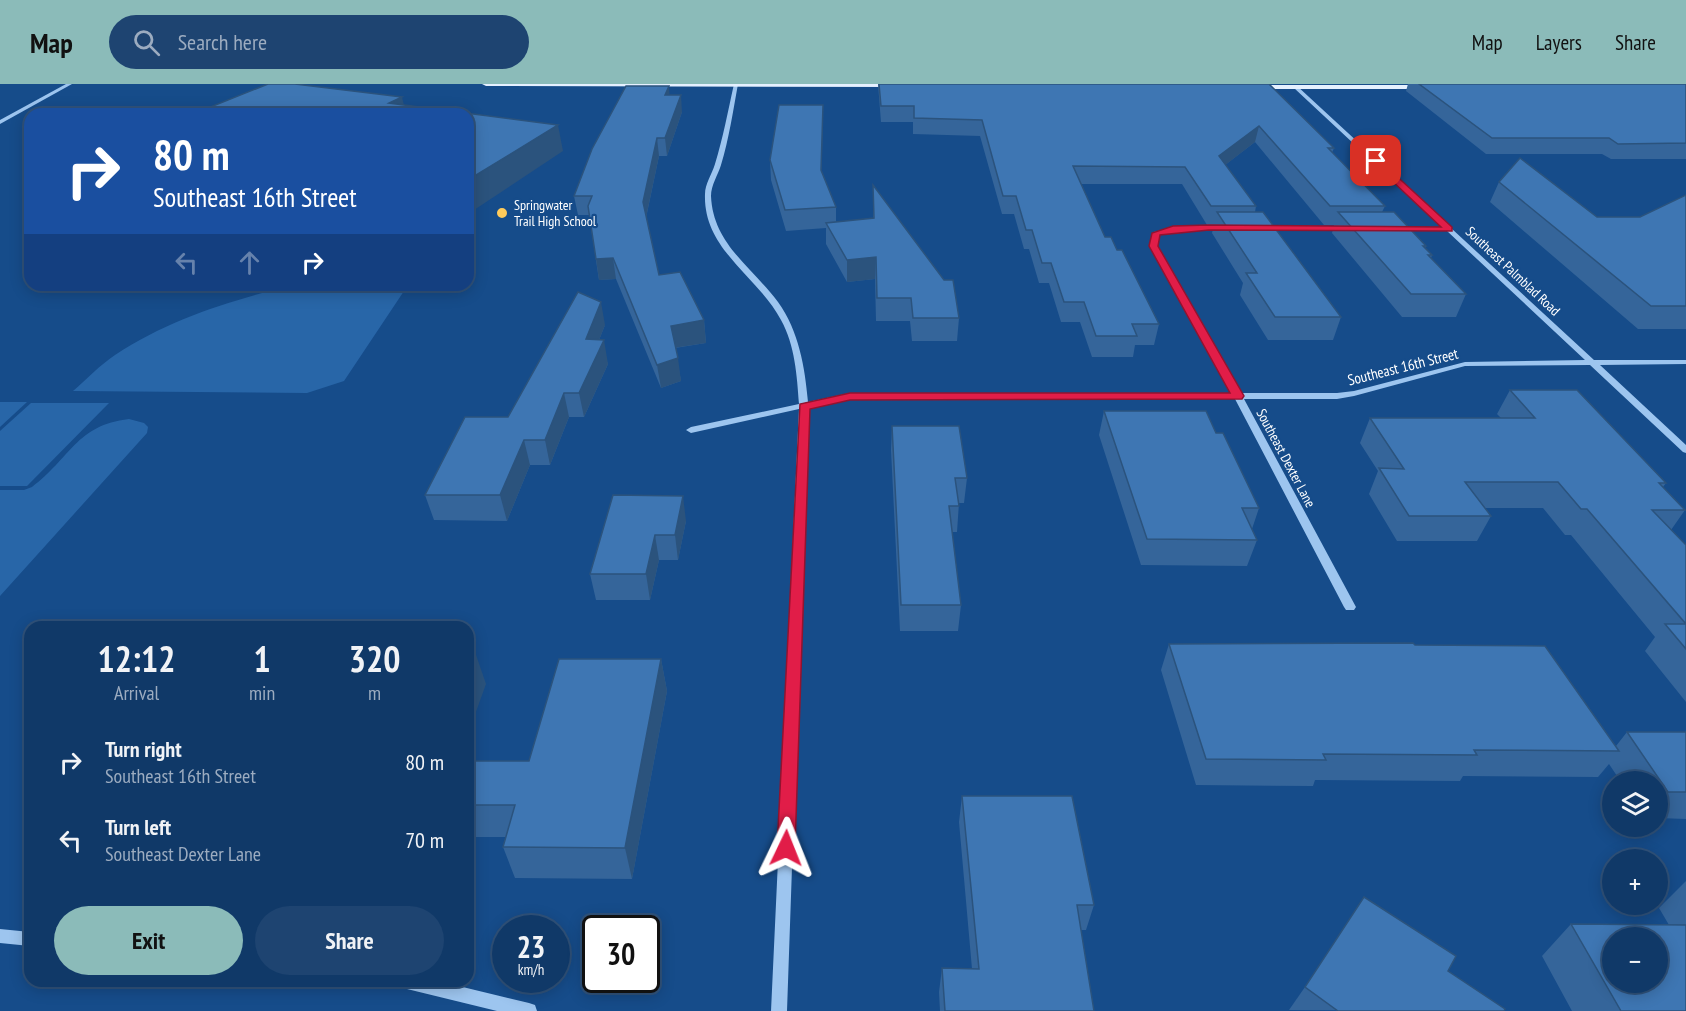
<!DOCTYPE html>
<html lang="en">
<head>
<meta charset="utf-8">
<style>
	body { margin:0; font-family:"PT Sans Narrow",sans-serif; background:#1e4471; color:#f1f3f6; height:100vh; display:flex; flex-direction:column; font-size:22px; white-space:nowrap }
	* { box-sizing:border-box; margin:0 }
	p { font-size:20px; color:#9cacc0 }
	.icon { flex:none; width:33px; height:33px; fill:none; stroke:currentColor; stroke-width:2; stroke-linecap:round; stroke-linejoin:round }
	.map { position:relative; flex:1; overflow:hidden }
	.sheet { position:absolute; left:24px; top:537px; width:450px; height:366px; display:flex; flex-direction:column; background:#103968; border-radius:18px; box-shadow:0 3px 15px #0003,0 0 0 2px #30537c }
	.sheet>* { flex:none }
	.hud { position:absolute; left:24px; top:24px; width:450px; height:183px; border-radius:18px; box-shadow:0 3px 15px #0003,0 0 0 2px #30537c; background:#1a4fa0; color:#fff; overflow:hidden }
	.controls { position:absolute; left:1602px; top:687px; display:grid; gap:12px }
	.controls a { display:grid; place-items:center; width:66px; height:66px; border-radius:50%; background:#103968; box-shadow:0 3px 15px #0003,0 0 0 2px #30537c; font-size:30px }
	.speed { position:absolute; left:492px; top:831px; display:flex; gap:12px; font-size:30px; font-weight:700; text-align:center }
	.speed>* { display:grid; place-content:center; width:78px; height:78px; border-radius:50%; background:#103968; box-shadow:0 3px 15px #0003,0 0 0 2px #30537c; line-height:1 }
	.speed small { font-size:15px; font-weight:400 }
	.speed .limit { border:3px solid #111; border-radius:9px; background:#fff; color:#111 }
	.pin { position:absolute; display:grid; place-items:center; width:51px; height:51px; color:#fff; margin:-26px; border-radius:12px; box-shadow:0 3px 9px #0006 }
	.me { position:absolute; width:66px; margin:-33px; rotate:2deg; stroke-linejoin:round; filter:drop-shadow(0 0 4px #0008) }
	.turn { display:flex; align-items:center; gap:21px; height:126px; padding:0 30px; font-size:27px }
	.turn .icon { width:78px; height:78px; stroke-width:2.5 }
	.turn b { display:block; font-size:42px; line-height:51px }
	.lanes { display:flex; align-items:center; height:57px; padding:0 30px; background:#0003; justify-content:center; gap:30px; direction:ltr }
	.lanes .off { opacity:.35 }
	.eta { display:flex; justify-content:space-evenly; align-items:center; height:102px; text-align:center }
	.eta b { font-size:36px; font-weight:700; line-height:42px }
	.primary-button { display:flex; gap:12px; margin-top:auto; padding:12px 30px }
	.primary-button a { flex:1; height:69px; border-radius:36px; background:#8bbbb9; color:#111; font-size:24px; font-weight:700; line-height:69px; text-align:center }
	.primary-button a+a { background:#1e4471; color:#f1f3f6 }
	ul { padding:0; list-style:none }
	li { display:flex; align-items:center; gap:18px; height:78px; padding:0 30px }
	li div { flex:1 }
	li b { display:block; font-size:22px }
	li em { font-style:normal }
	header { display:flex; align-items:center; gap:36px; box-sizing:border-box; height:84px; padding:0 30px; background:#8bbbb9; color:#111 }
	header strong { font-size:28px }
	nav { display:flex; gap:33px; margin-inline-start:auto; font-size:21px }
	.search { width:420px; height:54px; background:#1e4471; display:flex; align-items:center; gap:15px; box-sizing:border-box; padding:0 21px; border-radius:33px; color:#9cacc0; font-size:22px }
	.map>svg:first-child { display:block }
	.green { fill:#2866a8 }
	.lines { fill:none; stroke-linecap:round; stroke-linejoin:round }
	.minor { fill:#9dc5ef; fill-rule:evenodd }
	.major { fill:#e5f0ff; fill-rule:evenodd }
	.wall { fill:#35659a }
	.shaded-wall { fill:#2b537d }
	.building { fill:#3e76b3; stroke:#2b537d; stroke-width:1.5; fill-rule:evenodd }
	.route { fill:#e11d48; stroke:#92132f; stroke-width:1.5 }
	.poi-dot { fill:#ffcb5b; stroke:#164c8a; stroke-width:2 }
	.labels { text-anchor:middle; stroke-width:4.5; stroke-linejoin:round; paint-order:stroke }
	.far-poi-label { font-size:14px; fill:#fff; stroke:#164c8a; text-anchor:start }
	.far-street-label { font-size:14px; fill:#fff; stroke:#164c8a }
	.street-label { font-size:15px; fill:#fff; stroke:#164c8a }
</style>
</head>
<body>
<header>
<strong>Map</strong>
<div class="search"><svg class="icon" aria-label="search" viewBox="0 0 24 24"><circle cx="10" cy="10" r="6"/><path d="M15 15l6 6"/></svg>Search here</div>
<nav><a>Map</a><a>Layers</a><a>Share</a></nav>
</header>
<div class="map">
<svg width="1686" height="927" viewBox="0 0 1686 927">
	<rect width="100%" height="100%" fill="#164c8a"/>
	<g class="green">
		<path d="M 292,201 L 408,201 L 344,297 L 307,309 L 73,307 C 87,295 100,281 115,271 C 169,235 230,217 292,201 Z"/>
		<polygon points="0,318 27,318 0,343"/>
		<polygon points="31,319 109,319 27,402 0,402 0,347"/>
		<path d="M 129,335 L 144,339 L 148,343 L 147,349 L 0,512 L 0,406 L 24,406 L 32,403 C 70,375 76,341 129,335 Z"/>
	</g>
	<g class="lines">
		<g class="minor">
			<polygon points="66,0 72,0 0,40 0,36"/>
			<path d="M 734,0 L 738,0 C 733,27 729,55 721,81 C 718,91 711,101 711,112 C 713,160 752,183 778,218 C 799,247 805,284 808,318 L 850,309 L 1232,309 L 1150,162 L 1154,148 L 1173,143 L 1227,142 L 1230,144 L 1227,146 L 1173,147 L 1159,150 L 1156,162 L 1241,309 L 1337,309 L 1354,307 L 1465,278 L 1585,276 L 1447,147 L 1394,146 L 1394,144 L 1396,143 L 1443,143 L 1294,4 L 1296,1 L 1594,276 L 1686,276 L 1686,280 L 1600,281 L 1686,361 L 1686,369 L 1683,368 L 1590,281 L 1465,282 L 1354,312 L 1337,315 L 1244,315 L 1356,523 L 1354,526 L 1346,526 L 1344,523 L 1235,315 L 850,315 L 808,324 L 787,927 L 771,927 L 799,325 L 691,349 L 686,346 L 691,343 L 799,320 C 797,292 795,261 781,236 C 758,192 703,166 705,110 C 705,100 712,90 715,80 C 723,54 728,27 734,0 Z"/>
			<polygon points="1259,143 1347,143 1350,145 1347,147 1261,146 1258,144"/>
			<polygon points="0,845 30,848 30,862 0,859"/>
			<polygon points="399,897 438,897 529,919 535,921 537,927 497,927 407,905 401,902"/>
		</g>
		<g class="major">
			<polygon points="482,0 900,0 901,1 897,3 486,2"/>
			<polygon points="1251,1 1425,1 1429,3 1425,5 1248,5"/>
		</g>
	</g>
	<g class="wall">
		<polygon points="878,0 1269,0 1334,64 1332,69 1385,122 1382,128 1426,162 1425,164 1432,171 1431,174 1466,210 1456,233 1402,233 1332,149 1334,141 1324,141 1255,58 1225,81 1256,122 1255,128 1341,233 1333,256 1268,256 1240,211 1243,199 1212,149 1214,141 1207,141 1182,100 1081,100 1105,153 1117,166 1159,240 1154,261 1135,261 1133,273 1092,273 1080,238 1061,238 1049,199 1039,199 1029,165 1024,165 1014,130 1002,130 980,52 913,50 913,38 881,38"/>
		<polygon points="1408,0 1686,0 1686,75 1611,75 1602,70 1486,70 1406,7"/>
		<polygon points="670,11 682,28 667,72 659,72 646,134 659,191 704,236 706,259 675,264 681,297 661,304 616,195 599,196 589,131 578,131 574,112"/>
		<polygon points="823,21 821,88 836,123 836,138 873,134 873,101 959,234 957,257 912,257 910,237 876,237 875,195 847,198 826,160 826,144 786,147 771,96 770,76"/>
		<polygon points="1499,98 1597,133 1640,133 1686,111 1686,245 1638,245 1490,118"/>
		<polygon points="605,241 599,256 608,280 584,333 569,333 550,381 530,381 507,437 434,436 425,411"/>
		<polygon points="1510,306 1666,399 1663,403 1685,426 1671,446 1686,461 1686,618 1645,567 1655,553 1571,451 1565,451 1543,424 1484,424 1491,432 1477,457 1397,457 1369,410 1378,387 1360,359 1370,334 1501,334 1497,330"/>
		<polygon points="1104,327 1216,349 1259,424 1252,445 1257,456 1247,482 1141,481 1099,351"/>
		<polygon points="892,342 967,394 964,419 959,419 957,448 952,448 961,521 958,547 900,547 891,366"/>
		<polygon points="613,411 686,437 678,476 659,476 650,516 596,516 590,490"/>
		<polygon points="1169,560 1415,561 1616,662 1627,648 1686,648 1686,735 1658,734 1658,698 1621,698 1609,680 1598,693 1463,692 1460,697 1315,696 1313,702 1196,701 1161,586"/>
		<polygon points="661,575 667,607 632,795 515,794 503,763 506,753 468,753 468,677 529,677"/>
		<polygon points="962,712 1094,821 1086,846 1081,846 1094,927 940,927 939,908 942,884 972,885 959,738"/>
		<polygon points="1686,797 1686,927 1572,927 1542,872 1571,840 1669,841 1659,824"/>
		<polygon points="1448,887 1504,927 1289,926 1305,903"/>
	</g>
	<g class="shaded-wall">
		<polygon points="669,2 670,19 665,11"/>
		<polygon points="681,11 682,28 667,72 665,54"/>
		<polygon points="402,13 406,30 389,19"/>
		<polygon points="823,21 823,39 821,105 821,86"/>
		<polygon points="558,41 563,67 468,130 468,96"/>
		<polygon points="1259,42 1255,58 1215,89 1219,72"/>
		<polygon points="657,54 659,72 645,138 643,118"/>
		<polygon points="876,173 875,195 847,198 847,176"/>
		<polygon points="613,174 616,195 599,196 596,175"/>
		<polygon points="601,218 605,241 590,279 586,255"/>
		<polygon points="704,236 706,259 673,264 671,242"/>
		<polygon points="604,256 608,280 584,333 579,309"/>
		<polygon points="678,274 681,297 661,304 657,281"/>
		<polygon points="564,309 569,333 550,381 545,356"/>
		<polygon points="524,356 530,381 507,437 500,411"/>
		<polygon points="683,412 686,437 678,476 675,451"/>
		<polygon points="655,451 659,476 650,516 646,490"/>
		<polygon points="475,568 486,600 468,650 468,586"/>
		<polygon points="661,575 667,607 632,795 625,764"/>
	</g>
	<g class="building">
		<polygon points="268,0 295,0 402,13 389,19 558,41 468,96 468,30 214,30 198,28"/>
		<polygon points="879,0 1269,0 1334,64 1328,64 1385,122 1330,122 1259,42 1219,72 1256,122 1211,122 1185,83 1073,82 1105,153 1111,153 1117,166 1122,166 1159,240 1132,240 1137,252 1096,252 1084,218 1064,218 1051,179 1042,179 1032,146 1026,146 1016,112 1003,112 982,36 914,34 914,22 881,22"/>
		<polygon points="1419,0 1686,0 1686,59 1618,60 1609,54 1492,54"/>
		<polygon points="626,2 669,2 665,11 681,11 665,54 657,54 643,118 659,191 680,188 704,236 671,242 678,274 657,281 613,174 596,175 588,122 592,112 574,112 592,65"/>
		<polygon points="779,21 823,21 821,86 836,123 785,126 770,76"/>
		<polygon points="1520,74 1597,133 1640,133 1686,111 1686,222 1651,222 1499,98"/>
		<polygon points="873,101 944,196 953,196 959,234 913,234 911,214 877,214 876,173 847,176 826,139 874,134"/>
		<polygon points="1217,128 1263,128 1341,233 1275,233 1246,189 1257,189"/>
		<polygon points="1338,128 1394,128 1426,162 1423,162 1432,171 1428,171 1466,210 1411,210"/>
		<polygon points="578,208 601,218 586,255 604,256 579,309 564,309 545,356 524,356 500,411 425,411 465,333 508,333"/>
		<polygon points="1510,306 1577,306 1666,399 1659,399 1685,426 1652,426 1686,461 1686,540 1587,425 1581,425 1558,398 1465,398 1491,432 1409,432 1379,384 1404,385 1370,334 1535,334"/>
		<polygon points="1104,327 1206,327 1216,349 1223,349 1259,424 1242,424 1257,456 1147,455"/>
		<polygon points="892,342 959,342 967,394 955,394 959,422 949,422 961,521 901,521"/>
		<polygon points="613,411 683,412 675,451 655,451 646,490 590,490"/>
		<polygon points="1665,540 1686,540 1686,565"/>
		<polygon points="1413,559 1415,561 1545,562 1619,667 1474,666 1477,671 1323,670 1326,676 1206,675 1169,560"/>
		<polygon points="468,567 475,568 468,586"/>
		<polygon points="559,575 661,575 625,764 503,763 515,721 468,721 468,677 529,677"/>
		<polygon points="1627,648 1686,648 1686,708 1668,708"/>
		<polygon points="962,712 1072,712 1094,821 1077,821 1094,927 945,927 942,884 979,885"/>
		<polygon points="1364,813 1456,872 1448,887 1505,925 1504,927 1338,927 1305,903"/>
		<path d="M 1571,840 L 1686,841 L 1686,927 L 1621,927 ZM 1612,854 L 1658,854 L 1658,898 L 1612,898 Z"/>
	</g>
	<polygon class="route" points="1373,75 1378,75 1452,143 1452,147 1209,146 1160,151 1158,162 1244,312 1242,315 850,316 810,325 795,764 792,770 786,772 779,770 777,764 800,320 850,309 1230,309 1149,162 1152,149 1173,142 1209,141 1441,143 1373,79"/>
	<circle class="poi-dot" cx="502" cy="129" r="6"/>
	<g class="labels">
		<g class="far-poi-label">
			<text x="514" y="126">Springwater<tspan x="514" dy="16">Trail High School</tspan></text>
		</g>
		<g class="far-street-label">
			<text transform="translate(1513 187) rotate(43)" y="5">Southeast Palmblad Road</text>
			<text transform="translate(1286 374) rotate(62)" y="5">Southeast Dexter Lane</text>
		</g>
		<g class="street-label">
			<text transform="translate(1403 283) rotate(-14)" y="5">Southeast 16th Street</text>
		</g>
	</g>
</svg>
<div class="controls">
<a><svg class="icon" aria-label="layers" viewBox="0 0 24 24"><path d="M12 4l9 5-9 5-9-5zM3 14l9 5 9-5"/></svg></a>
<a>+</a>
<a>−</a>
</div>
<div class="speed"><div>23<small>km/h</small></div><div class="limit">30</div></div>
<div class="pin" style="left:1376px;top:77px;background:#d93025"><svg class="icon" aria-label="arrive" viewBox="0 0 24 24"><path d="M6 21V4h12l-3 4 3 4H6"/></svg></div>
<svg class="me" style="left:786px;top:764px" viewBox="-20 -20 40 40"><path d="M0-17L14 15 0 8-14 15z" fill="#e11d48" stroke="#fff" stroke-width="4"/></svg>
<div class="hud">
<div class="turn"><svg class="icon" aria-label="right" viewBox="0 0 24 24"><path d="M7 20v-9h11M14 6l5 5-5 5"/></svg><div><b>80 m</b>Southeast 16th Street</div></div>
<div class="lanes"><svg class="icon off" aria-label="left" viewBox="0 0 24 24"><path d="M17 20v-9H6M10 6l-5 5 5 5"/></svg><svg class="icon off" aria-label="ahead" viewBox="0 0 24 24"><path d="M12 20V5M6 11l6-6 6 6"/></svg><svg class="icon" aria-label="right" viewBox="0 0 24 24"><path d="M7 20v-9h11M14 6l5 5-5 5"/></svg></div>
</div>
<section class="sheet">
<div class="eta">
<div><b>12:12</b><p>Arrival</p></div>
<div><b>1</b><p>min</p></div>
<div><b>320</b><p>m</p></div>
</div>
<ul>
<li><svg class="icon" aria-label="right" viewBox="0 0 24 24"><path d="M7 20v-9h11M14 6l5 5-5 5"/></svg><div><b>Turn right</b><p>Southeast 16th Street</p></div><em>80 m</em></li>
<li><svg class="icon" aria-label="left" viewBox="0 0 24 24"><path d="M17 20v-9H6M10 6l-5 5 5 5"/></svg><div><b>Turn left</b><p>Southeast Dexter Lane</p></div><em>70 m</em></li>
</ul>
<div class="primary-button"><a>Exit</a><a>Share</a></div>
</section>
</div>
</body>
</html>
